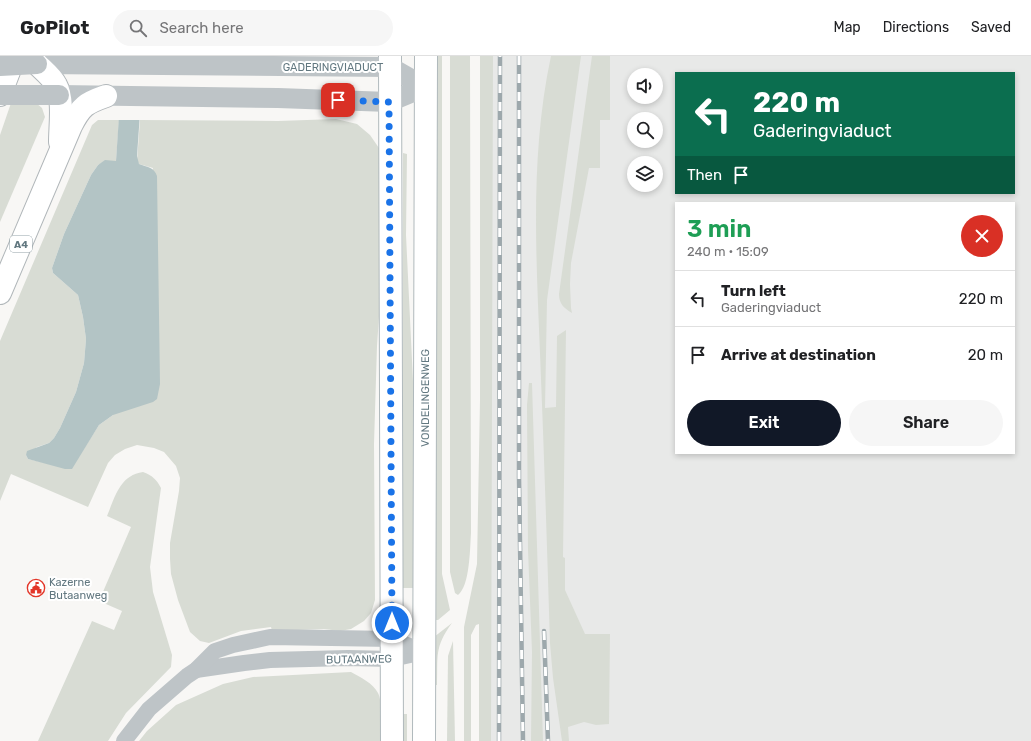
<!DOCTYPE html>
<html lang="en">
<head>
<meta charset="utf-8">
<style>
	body { margin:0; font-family:Rubik,sans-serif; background:#f6f6f6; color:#202124; height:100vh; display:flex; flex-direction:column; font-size:15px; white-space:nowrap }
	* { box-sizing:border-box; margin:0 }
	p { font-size:13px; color:#757577 }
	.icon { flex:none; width:22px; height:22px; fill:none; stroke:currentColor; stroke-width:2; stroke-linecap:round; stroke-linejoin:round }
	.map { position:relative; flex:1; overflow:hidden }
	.details { position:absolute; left:675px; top:146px; width:340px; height:252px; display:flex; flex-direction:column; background:#fff; border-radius:0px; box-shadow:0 2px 6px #0003 }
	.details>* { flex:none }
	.top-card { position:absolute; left:675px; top:16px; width:340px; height:122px; border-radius:0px; box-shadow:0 2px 6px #0003; background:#0b6e4f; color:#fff; overflow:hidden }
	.controls { position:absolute; left:627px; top:12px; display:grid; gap:8px }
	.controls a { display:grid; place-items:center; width:36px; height:36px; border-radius:50%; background:#fff; box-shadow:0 2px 6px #0003; font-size:20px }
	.pin { position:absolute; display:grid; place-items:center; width:34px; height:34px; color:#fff; margin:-17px; border-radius:8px; box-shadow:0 2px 6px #0006 }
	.me { position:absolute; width:44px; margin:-22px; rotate:0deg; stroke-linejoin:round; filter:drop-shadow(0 0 3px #0008) }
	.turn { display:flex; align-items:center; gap:14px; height:84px; padding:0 12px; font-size:18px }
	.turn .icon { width:52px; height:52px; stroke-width:2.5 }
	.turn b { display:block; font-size:28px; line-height:34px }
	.then { display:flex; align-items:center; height:38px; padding:0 12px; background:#0003; gap:8px; font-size:15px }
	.round { display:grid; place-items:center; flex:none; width:42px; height:42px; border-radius:21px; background:#f6f6f6 }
	.head { display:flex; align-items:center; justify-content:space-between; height:68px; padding:0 12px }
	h1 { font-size:24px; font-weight:600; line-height:30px; color:#1e9e55 }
	.primary-button { display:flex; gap:8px; margin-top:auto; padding:8px 12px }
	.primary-button a { flex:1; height:46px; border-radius:24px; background:#111827; color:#fff; font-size:16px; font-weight:600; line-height:46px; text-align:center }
	.primary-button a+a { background:#f6f6f6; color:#202124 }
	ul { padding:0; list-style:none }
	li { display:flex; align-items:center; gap:12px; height:56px; padding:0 12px; border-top:1px solid #e0e0e0 }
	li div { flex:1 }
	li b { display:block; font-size:15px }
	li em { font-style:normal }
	header { display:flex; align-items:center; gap:24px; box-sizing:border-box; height:56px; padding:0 20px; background:#fff; border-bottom:1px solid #e0e0e0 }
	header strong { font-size:19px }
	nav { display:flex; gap:22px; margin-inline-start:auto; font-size:14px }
	.search { width:280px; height:36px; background:#f6f6f6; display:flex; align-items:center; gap:10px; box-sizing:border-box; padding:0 14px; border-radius:22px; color:#757577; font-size:15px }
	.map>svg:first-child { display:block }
	.built { fill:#e8e9e8; fill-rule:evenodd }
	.green { fill:#d8dcd4 }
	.water { fill:#b3c4c5 }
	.pier { fill:#f8f7f5 }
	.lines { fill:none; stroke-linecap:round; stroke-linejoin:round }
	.secondary-casing { stroke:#b0b9bc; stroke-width:24 }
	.motorway-casing { stroke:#b1b7ba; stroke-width:24 }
	.minor { stroke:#bec4c7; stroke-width:16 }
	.tertiary { stroke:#bec4c7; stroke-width:20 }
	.secondary { stroke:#fff; stroke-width:22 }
	.motorway { stroke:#fff; stroke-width:22 }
	.rail-casing { stroke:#9da8ac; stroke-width:4.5 }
	.rail { stroke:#fff; stroke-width:3; stroke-dasharray:9; stroke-linecap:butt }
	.tertiary-bridge { stroke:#bec4c7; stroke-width:20 }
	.route { stroke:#1a73e8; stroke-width:7; stroke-dasharray:0 12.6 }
	.labels { text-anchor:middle; stroke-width:4; stroke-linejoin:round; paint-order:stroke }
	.shield { fill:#fff; stroke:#91a0a6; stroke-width:1 }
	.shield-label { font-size:10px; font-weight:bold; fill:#627880 }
	.street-label { font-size:11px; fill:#627880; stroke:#fff }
	.poi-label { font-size:11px; fill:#627880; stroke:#fff; text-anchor:start }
</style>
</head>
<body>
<header>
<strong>GoPilot</strong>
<div class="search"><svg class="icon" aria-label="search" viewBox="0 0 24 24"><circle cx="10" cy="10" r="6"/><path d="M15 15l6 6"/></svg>Search here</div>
<nav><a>Map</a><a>Directions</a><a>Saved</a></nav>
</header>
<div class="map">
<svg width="1031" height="685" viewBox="0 0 1031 685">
	<rect width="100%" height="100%" fill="#f8f7f5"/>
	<path class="built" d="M 485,0 L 1031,0 L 1031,685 L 484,685 ZM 676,17 L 1014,17 L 1014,137 L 676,137 ZM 634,19 L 656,19 L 656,41 L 634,41 ZM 634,63 L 656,63 L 656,85 L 634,85 ZM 634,107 L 656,107 L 656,129 L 634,129 ZM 676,147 L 1014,147 L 1014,397 L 676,397 Z"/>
	<g class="green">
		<polygon points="434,0 442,0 442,518 450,554 438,564 434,564"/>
		<path d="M 450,0 L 470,0 L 471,477 C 470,492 470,530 458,539 L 455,537 L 450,516 Z"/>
		<polygon points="480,0 493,0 491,685 479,685 479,568 476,569 471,579 471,685 464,685 464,571 477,508 480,344"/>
		<path d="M 551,0 L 581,0 L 547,244 L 545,352 L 556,351 L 557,280 L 566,274 L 563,501 L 565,502 L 565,534 L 585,578 L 610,578 L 609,668 L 596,669 L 584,666 L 568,671 L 569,685 L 562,685 L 553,622 L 550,587 C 547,490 544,394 540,297 C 536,198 530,98 551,0 Z"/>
		<path d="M 592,0 L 610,0 L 610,64 L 600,64 L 600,112 L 589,112 L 571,207 L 570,228 L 571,252 L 572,257 C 564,252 559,248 559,238 Z"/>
		<polygon points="11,47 36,47 42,52 45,61 0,166 0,79"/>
		<polygon points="336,63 357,68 370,79 381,95 383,202 377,290 374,388 375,544 371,557 364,565 351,573 340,575 324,573 272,575 271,571 241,575 209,587 200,585 190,576 178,544 171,518 170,503 170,487 179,435 180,422 176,410 164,396 154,392 137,389 125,393 115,399 108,407 88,451 11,418 0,445 0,285 92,69 98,64 119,64 116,105 105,105 98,109 91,119 64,178 52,212 53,217 78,239 83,261 86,283 84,307 76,336 60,372 54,382 49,387 37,391 26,399 28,403 71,413 99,369 113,359 153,112 139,108 137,105 140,64 278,65"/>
		<polygon points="403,97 407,98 406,179 415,367 415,532 403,532"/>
		<polygon points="529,327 532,327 543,685 531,685 532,596 528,494 527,349"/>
		<path d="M 143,416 C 152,419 157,424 161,432 L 150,511 L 153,536 L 172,599 L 171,611 L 126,657 L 108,685 L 38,685 L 92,565 L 114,574 L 122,555 L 99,545 L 131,471 L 107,460 C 115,441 120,419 143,416 Z"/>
		<path d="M 452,567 C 434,591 438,601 437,629 L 434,629 L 434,581 Z"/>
		<polygon points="453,585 455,685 447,685 448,600"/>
		<path d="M 351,616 C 360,621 373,627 378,637 C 383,646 380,674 380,685 L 139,685 L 147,675 L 176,649 L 223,628 L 253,621 Z"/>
		<rect x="403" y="658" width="4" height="27"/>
	</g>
	<path class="water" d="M 123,0 L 144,0 L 137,100 L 139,108 C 147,111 154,111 157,120 L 160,328 L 157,343 L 153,346 L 113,359 L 99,369 L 72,413 L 65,413 L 28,403 L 26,399 L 27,395 L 49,387 L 54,382 L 60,372 L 76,336 L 84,307 L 86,283 L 83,261 L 78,239 L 53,217 L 52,212 L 64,178 L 91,119 L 98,109 L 105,104 L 116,105 Z"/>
	<polygon class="pier" points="121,0 146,0 142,64 117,64"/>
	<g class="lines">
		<defs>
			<g id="secondary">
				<polyline points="390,0 392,685"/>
				<path id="s1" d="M 424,685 L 426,0"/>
			</g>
			<g id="motorway">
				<path d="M 37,8 C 44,15 52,21 56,29 C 64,44 60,70 60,86"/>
				<polyline points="0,39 15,0"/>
				<path d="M 0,237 L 71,70 C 81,50 86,47 106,40"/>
			</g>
		</defs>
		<use href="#secondary" class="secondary-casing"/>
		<use href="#motorway" class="motorway-casing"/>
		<g class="minor">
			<polyline points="196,614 244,607 270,604 348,602 392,603 424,596"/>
			<polyline points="124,685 149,653 187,620 196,614 215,595 233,589 270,581 392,583 424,596"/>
		</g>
		<g class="tertiary">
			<polyline points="37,8 390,11 425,31"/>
			<polyline points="59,39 278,42 389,46 425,31"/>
		</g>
		<use href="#secondary" class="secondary"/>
		<use href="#motorway" class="motorway"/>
		<defs>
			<g id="rail">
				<polyline points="519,0 519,421 523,685"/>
				<polyline points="544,575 548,685"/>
				<polyline points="499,685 500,0"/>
			</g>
		</defs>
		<use href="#rail" class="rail-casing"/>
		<use href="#rail" class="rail"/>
		<g class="tertiary-bridge">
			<polyline points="0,10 37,8"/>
			<polyline points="0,39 59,39"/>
		</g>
	</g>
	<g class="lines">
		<polyline class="route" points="338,44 389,46 392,567"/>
	</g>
	<defs>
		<symbol id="civic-ring" viewBox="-11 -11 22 22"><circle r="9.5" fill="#fff" stroke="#e33629" stroke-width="1.5"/><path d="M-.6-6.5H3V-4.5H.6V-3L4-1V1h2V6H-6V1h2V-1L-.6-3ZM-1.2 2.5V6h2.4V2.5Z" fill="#e33629"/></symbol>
	</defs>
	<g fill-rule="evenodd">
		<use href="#civic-ring" x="26" y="522" width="20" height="20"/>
	</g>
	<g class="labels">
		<rect class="shield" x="10" y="180" width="22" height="16" rx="3"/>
		<g class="shield-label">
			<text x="21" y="192">A4</text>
		</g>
		<g class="street-label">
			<text x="333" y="15">GADERINGVIADUCT</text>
			<text dy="4" stroke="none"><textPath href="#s1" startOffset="343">VONDELINGENWEG</textPath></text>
			<text transform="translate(359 603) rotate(-1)" y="4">BUTAANWEG</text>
		</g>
		<g class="poi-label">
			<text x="49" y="530">Kazerne<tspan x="49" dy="13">Butaanweg</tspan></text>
		</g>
	</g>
</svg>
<div class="controls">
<a><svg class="icon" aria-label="sound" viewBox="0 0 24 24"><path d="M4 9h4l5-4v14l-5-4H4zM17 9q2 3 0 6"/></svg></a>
<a><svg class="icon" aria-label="search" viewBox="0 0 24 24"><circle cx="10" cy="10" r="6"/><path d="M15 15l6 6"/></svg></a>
<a><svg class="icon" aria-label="layers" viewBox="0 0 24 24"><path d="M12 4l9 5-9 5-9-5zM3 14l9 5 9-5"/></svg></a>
</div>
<div class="pin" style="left:338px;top:44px;background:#d93025"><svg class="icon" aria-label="arrive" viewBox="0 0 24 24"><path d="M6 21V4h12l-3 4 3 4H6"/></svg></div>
<svg class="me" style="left:392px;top:567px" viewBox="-20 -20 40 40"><circle r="17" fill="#1a73e8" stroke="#fff" stroke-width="3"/><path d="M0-11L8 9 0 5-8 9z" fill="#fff"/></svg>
<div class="top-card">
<div class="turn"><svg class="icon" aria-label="left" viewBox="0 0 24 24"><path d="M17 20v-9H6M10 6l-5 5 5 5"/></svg><div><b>220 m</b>Gaderingviaduct</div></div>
<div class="then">Then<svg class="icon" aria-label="arrive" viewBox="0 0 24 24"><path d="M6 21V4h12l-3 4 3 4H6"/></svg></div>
</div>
<section class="details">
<div class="head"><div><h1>3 min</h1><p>240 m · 15:09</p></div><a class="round" style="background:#d93025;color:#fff"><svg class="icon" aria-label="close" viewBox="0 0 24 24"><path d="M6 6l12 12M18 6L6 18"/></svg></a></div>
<ul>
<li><svg class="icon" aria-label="left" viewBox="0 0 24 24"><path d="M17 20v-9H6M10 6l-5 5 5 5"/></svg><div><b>Turn left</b><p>Gaderingviaduct</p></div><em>220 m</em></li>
<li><svg class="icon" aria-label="arrive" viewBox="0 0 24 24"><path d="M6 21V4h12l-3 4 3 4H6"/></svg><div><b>Arrive at destination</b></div><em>20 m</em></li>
</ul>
<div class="primary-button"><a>Exit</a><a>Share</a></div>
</section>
</div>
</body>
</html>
